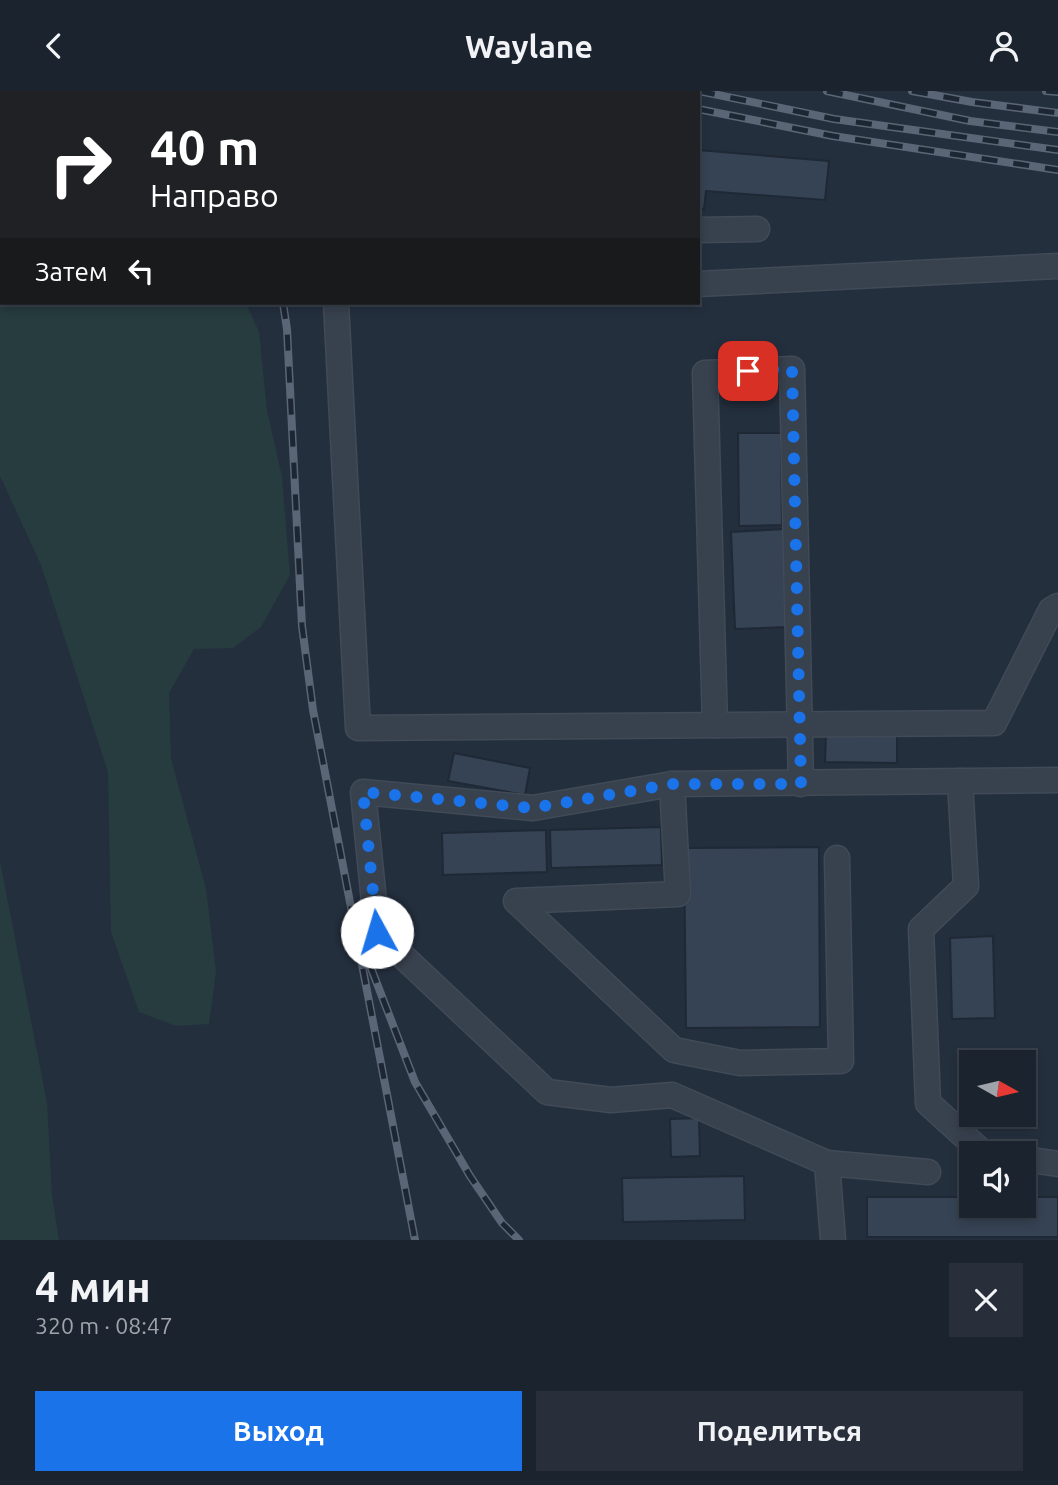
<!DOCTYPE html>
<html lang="ru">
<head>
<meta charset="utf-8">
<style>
	body { margin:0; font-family:Ubuntu,sans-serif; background:#282f3a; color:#f1f3f6; height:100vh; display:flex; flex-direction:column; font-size:26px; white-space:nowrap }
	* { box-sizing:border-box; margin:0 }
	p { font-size:23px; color:#a0a4aa }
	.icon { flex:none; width:38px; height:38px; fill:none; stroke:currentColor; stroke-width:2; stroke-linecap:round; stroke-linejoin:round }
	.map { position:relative; height:1149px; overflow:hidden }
	.drawer { display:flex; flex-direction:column; background:#1b232e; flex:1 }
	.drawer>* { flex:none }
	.guide { position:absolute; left:0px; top:0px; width:700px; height:214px; box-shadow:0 4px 10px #0003,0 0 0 2px #39404a; background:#202124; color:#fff; overflow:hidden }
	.needle { width:46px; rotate:98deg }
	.fabs { position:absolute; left:959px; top:959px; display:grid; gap:14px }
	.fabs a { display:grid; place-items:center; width:77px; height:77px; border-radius:0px; background:#1b232e; box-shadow:0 4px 10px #0003,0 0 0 2px #39404a; font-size:35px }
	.pin { position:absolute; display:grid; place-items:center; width:60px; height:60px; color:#fff; margin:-30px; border-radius:14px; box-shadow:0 4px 10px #0006 }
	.me { position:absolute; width:77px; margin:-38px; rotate:354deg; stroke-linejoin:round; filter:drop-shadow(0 0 5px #0008) }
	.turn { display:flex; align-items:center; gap:24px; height:147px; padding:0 35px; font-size:32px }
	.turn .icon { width:91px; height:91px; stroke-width:2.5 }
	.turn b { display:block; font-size:49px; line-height:60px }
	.then { display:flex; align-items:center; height:66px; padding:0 35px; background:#0003; gap:14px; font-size:26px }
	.round { display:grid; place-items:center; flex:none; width:74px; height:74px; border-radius:0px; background:#282f3a }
	.overview { display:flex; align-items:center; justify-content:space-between; height:119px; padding:0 35px }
	h1 { font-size:42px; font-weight:700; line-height:52px }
	.primary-button { display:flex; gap:14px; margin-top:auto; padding:14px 35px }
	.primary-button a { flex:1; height:80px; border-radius:0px; background:#1a73e8; color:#fff; font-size:28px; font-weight:700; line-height:80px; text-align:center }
	.primary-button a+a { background:#282f3a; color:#f1f3f6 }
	header { display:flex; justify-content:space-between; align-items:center; height:91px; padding:0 35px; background:#1b232e; font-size:32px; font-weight:700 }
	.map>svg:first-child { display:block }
	.green { fill:#263c3f }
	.building { fill:#364354; stroke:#1f2835; stroke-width:2 }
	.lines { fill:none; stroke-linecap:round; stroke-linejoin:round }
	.minor-casing { stroke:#414a57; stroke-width:27 }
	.minor { stroke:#38414e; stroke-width:24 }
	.rail-casing { stroke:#5a6575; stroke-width:8 }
	.rail { stroke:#1d2633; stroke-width:5; stroke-dasharray:16; stroke-linecap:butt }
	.route { stroke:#1a73e8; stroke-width:12; stroke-dasharray:0 21.6 }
</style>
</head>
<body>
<header><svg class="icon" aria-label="back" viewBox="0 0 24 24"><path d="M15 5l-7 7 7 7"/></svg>Waylane<svg class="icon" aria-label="person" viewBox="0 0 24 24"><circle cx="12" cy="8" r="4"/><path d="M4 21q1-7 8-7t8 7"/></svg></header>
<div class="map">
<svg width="1058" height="1149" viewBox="0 0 1058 1149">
	<rect width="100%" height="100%" fill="#242f3e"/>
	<g class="green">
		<polygon points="0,0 195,2 2,2 2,212 246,212 259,241 267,319 282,386 290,484 261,536 233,557 194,558 169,602 171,667 206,798 216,880 209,933 176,935 139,921 111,841 108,681 41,474 0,385"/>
		<polygon points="0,770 47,1012 52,1104 59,1149 0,1149"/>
	</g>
	<g class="building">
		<polygon points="381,0 439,0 441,2 383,2"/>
		<polygon points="698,59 829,70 825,109 706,100 704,118 698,117"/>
		<polygon points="738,342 781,342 782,434 739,435"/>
		<polygon points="785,438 789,536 735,538 731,441"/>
		<polygon points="826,642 897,643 897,672 825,671"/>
		<polygon points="454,662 530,677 525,704 448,690"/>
		<polygon points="661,736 662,774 551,777 550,739"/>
		<polygon points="546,739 547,781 443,784 442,742"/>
		<polygon points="819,756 820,936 686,937 684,757"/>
		<polygon points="993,845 995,927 952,928 950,847"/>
		<polygon points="699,1027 700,1065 671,1066 670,1028"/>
		<polygon points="744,1085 745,1129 623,1131 622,1087"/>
		<polygon points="867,1106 971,1106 971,1115 1024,1115 1024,1106 1058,1106 1058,1146 867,1146"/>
	</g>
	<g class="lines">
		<defs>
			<g id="minor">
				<polyline points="698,139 757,138"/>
				<polyline points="698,193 1058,175"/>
				<polyline points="336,212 358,637 994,632 1051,519 1058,515"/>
				<polyline points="715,634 705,282 792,278 801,693"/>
				<polyline points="960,690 966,795 921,838 928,1012 983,1062"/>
				<polyline points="672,693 678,803 516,810 674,959 740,972 841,970 837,767"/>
				<polyline points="1024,1068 1058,1073"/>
				<polyline points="827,1072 833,1149"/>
				<polyline points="928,1081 827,1072 672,1004 611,1009 547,1001 377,841 363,701 533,717 672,693 1058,689"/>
			</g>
		</defs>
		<use href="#minor" class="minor-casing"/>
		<use href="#minor" class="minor"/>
		<defs>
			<g id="rail">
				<polyline points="234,0 235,2"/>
				<polyline points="635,0 641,2"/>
				<polyline points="699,0 834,28 1058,59"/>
				<polyline points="827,0 970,30 1058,41"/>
				<polyline points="912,0 972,11 1058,22"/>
				<polyline points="1046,0 1058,1"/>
				<polyline points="698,18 833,45 1058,79"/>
				<polyline points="283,212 287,238 302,535 313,619 415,1149"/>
				<polyline points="371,877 415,991 470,1085 502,1132 519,1149"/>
			</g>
		</defs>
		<use href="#rail" class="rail-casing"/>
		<use href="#rail" class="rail"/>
	</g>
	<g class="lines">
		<polyline class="route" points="377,841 363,701 533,717 672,693 801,693 792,278 748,280"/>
	</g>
</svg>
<div class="fabs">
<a><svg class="needle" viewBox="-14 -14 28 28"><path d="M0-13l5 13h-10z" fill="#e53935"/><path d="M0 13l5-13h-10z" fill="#a0a4aa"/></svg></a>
<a><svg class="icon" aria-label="sound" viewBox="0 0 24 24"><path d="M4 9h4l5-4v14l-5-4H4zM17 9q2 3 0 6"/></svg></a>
</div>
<div class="pin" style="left:748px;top:280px;background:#d93025"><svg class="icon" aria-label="arrive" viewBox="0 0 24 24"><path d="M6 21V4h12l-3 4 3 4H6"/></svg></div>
<svg class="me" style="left:377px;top:841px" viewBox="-20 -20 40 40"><circle r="19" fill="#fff"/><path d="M0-13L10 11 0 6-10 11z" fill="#1a73e8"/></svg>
<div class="guide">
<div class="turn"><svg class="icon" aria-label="right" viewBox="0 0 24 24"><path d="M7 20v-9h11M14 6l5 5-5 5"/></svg><div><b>40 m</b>Направо</div></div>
<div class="then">Затем<svg class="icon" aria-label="left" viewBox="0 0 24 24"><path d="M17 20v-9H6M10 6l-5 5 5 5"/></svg></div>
</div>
</div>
<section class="drawer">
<div class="overview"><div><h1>4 мин</h1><p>320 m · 08:47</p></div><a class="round"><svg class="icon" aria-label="close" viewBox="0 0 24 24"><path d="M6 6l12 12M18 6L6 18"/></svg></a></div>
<div class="primary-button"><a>Выход</a><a>Поделиться</a></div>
</section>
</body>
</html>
